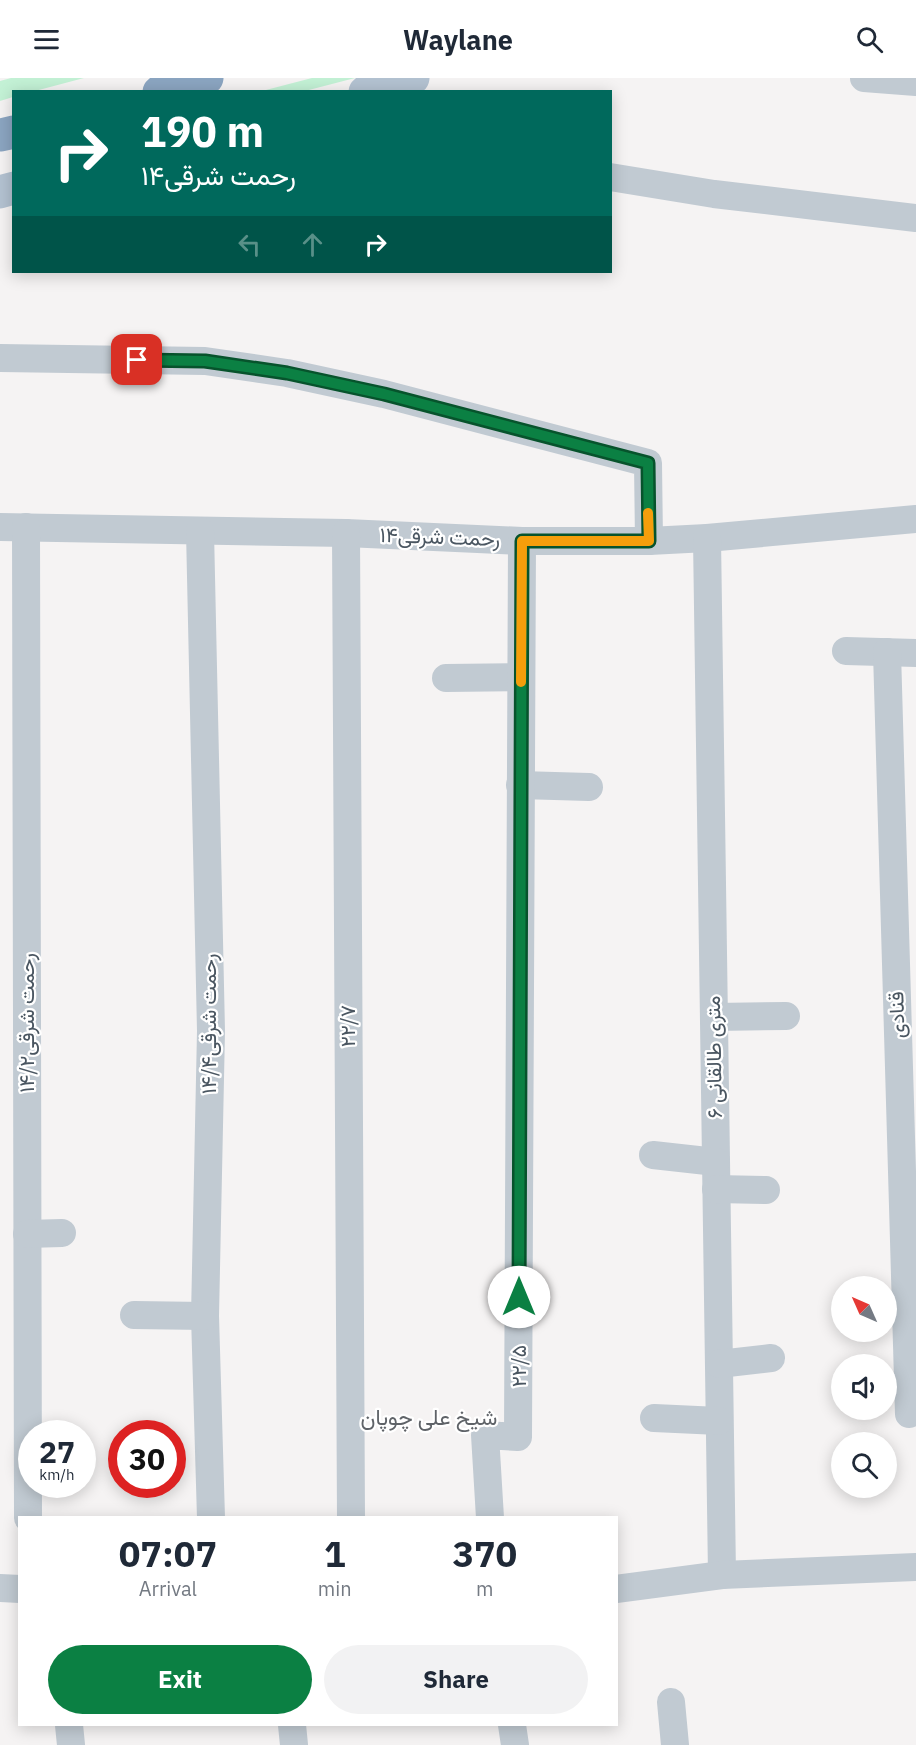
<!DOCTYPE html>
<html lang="en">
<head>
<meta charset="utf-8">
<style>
	body { margin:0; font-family:"IBM Plex Sans",Vazirmatn,sans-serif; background:#f2f2f3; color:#1f2937; height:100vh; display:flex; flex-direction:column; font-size:22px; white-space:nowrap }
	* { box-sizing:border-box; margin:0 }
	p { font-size:20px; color:#747a83 }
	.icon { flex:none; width:33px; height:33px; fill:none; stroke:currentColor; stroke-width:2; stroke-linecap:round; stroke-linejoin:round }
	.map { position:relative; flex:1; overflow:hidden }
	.details { position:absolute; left:18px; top:1438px; width:600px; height:210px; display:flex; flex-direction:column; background:#fff; border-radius:0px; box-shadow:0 3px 15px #0003 }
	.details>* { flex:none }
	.banner { position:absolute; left:12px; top:12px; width:600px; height:183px; border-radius:0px; box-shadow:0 3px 15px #0003; background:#00695c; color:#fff; overflow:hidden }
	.needle { width:39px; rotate:315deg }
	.tools { position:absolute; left:831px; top:1198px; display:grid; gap:12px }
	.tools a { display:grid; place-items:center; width:66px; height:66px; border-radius:50%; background:#fff; box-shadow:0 3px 15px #0003; font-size:30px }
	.speed { position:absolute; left:18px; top:1342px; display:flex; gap:12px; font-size:30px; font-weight:700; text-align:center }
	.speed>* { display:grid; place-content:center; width:78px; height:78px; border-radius:50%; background:#fff; box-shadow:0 3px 15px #0003; line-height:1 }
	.speed small { font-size:15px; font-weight:400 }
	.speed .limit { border:9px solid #d22; background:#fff; color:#111 }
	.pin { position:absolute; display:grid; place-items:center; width:51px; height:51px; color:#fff; margin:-26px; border-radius:12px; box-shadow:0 3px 9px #0006 }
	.me { position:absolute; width:66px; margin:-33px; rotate:0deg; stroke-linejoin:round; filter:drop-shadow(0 0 4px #0008) }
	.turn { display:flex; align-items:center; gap:21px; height:126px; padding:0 30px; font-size:27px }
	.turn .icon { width:78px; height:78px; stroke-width:2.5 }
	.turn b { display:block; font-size:42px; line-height:51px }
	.lanes { display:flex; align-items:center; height:57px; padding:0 30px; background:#0003; justify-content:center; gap:30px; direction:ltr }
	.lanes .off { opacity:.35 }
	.eta { display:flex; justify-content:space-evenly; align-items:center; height:102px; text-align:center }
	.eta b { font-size:36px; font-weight:800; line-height:42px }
	.button { display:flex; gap:12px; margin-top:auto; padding:12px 30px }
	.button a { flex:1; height:69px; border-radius:36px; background:#0b8043; color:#fff; font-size:24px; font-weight:800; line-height:69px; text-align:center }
	.button a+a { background:#f2f2f3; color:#1f2937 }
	header { display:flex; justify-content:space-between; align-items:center; height:78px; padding:0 30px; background:#fff; font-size:27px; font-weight:800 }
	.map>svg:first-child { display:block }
	.green { fill:#c3f1d5 }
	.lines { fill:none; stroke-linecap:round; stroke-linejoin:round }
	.minor { stroke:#c1cad2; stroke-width:28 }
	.major { stroke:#b3c2d1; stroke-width:33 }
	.highway { stroke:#8ba5c1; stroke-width:33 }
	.route-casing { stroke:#07532c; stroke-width:15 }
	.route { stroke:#0b8043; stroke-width:10 }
	.slow { stroke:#f59e0b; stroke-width:10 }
	.labels { text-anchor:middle; stroke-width:4.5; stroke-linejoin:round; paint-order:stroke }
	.street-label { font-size:21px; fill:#4a5661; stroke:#fff }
	.neighbourhood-label { font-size:22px; fill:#5f6368; stroke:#fff }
</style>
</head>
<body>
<header><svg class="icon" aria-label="menu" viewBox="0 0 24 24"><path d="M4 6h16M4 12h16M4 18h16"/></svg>Waylane<svg class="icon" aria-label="search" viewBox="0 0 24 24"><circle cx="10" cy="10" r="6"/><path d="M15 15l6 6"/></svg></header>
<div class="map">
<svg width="916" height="1667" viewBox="0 0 916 1667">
	<rect width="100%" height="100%" fill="#f5f3f3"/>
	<g class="green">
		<polygon points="11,0 84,0 35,13 14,14 13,19 0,23 0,3"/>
		<polygon points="312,0 355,0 305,13 262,13"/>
	</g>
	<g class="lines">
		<g class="minor">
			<polyline points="864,0 916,4"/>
			<polyline points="610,99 714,116 916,140"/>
			<polyline points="0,280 205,283 287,295 384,316 648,385 649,463"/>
			<polyline points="0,449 346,455 522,463 649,463 707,460 916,441"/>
			<polyline points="26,449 28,1440"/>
			<polyline points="200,453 211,953 205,1238 211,1440"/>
			<polyline points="346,455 351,1440"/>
			<polyline points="707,460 722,1497"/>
			<polyline points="846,573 916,575"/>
			<polyline points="887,574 909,1336"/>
			<polyline points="446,600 521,599"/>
			<polyline points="520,707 589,709"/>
			<polyline points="714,939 786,938"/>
			<polyline points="653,1077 716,1084"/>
			<polyline points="716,1111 766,1112"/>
			<polyline points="27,1156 62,1155"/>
			<polyline points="134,1237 205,1238"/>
			<polyline points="719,1286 771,1280"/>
			<polyline points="654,1340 719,1343"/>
			<polyline points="490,1440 485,1357 518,1359 522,463"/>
			<polyline points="0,1510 20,1511"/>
			<polyline points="616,1511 722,1497 916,1489"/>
			<polyline points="671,1624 675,1667"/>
			<polyline points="69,1647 71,1667"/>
			<polyline points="292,1647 294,1667"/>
			<polyline points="512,1647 515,1667"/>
		</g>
		<g class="major">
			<polyline points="365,14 413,0"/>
			<polyline points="0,114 14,110"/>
		</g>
		<g class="highway">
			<polyline points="159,14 207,0"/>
			<polyline points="0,57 14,54"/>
		</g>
	</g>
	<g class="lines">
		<defs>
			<polyline id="route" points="137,282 205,283 287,295 384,316 648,385 649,463 522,463 519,1219"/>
		</defs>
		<use href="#route" class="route-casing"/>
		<use href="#route" class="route"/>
		<polyline class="slow" points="521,604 522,463 649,463 648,435"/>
	</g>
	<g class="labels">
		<g class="street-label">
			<text transform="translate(440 459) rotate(2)" y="7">۱۴رحمت شرقی</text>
			<text transform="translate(897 937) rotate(-92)" y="7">قنادی</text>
			<text transform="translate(27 945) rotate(-90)" y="7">۱۴/۲رحمت شرقی</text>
			<text transform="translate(209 946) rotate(-90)" y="7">۱۴/۴رحمت شرقی</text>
			<text transform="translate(348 948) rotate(-90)" y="7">۲۲/۷</text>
			<text transform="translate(714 979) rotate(-91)" y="7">۶ متری طالقانی</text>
			<text transform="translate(519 1288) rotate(-90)" y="7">۲۲/۵</text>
		</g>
		<g class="neighbourhood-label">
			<text x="429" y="1347">شیخ علی چوپان</text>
		</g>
	</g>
</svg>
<div class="tools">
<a><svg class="needle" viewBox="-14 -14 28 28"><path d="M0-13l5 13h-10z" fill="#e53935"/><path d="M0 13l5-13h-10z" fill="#747a83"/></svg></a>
<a><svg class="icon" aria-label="sound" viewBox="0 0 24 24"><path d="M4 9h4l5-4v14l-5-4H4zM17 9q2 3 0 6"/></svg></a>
<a><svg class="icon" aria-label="search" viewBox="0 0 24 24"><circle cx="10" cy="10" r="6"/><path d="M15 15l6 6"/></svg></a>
</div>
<div class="speed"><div>27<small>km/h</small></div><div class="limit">30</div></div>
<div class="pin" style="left:137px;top:282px;background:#d93025"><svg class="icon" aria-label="arrive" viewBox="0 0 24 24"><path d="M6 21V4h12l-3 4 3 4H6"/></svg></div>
<svg class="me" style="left:519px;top:1219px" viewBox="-20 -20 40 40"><circle r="19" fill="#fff"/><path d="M0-13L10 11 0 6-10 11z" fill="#0b8043"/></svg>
<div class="banner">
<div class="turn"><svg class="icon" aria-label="right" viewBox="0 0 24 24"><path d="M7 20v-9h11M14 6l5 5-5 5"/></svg><div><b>190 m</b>۱۴رحمت شرقی</div></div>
<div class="lanes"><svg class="icon off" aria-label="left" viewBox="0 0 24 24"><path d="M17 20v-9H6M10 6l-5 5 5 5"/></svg><svg class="icon off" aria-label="ahead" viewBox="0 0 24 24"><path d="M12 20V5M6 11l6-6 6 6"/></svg><svg class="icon" aria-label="right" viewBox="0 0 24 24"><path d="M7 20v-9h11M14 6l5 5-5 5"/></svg></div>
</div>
<section class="details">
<div class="eta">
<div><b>07:07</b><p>Arrival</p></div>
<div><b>1</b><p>min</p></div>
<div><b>370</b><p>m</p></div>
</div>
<div class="button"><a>Exit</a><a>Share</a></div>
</section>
</div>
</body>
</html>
